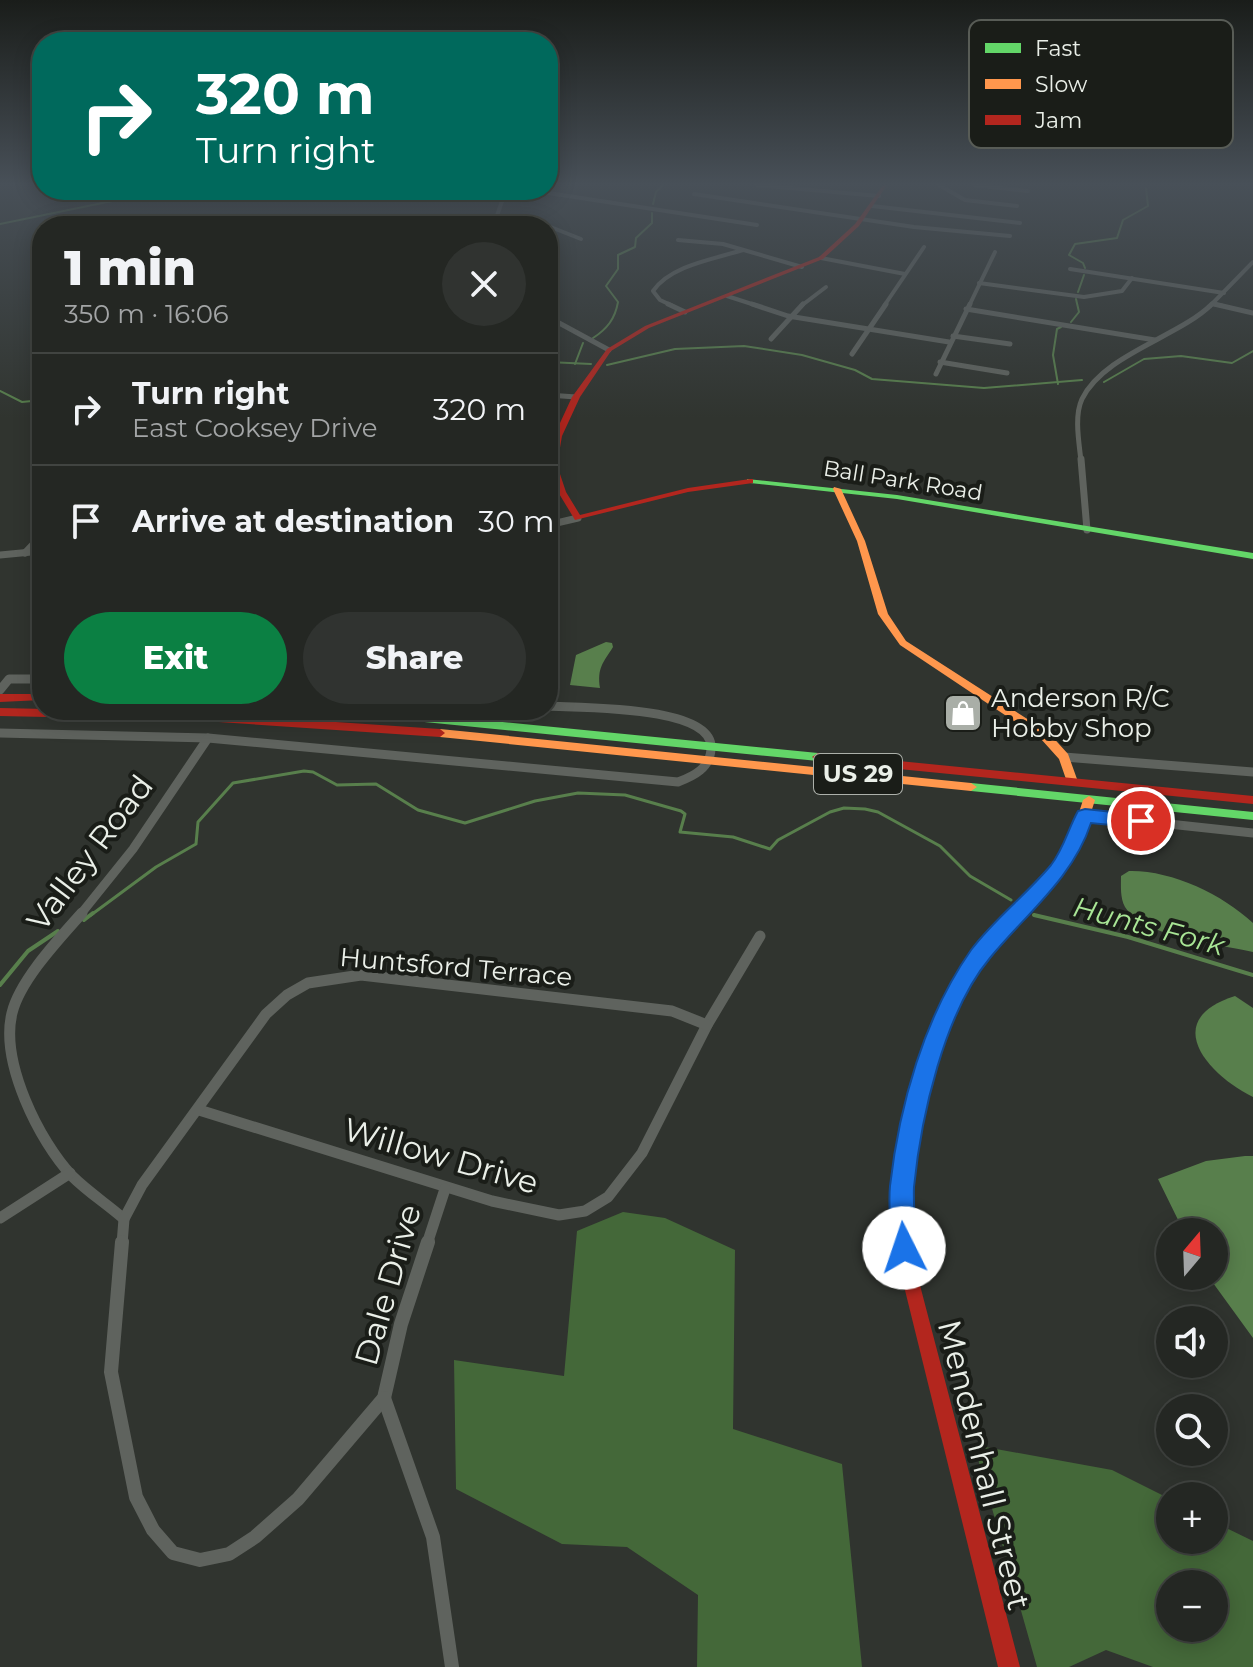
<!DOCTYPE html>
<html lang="en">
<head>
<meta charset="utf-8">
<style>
	body { margin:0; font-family:Montserrat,sans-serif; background:#303330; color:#f1f3f6; height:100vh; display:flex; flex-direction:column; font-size:30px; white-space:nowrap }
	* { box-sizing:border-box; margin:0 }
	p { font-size:26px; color:#a3a5a6 }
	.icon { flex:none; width:44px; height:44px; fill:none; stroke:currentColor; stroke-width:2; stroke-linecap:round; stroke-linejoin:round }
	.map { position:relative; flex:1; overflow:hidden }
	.side { position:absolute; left:32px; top:216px; width:526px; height:504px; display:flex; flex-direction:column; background:#242723; border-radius:32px; box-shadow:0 4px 20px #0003,0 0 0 2px #414441 }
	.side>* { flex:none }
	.hud { position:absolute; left:32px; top:32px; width:526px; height:168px; border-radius:32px; box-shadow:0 4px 20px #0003,0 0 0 2px #414441; background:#00695c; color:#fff; overflow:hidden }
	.needle { width:52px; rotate:19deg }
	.tools { position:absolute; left:1156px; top:1218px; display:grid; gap:16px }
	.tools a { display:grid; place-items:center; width:72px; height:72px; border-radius:50%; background:#242723; box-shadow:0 4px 20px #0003,0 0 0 2px #414441; font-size:40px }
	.pin { position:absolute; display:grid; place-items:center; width:68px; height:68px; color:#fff; margin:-34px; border:4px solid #fff; border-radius:50%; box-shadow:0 2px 8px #0007 }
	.me { position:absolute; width:88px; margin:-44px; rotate:356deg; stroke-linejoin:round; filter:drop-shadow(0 0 6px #0008) }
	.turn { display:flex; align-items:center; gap:28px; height:168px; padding:0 32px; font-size:36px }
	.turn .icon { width:104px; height:104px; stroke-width:2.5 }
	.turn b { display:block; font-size:56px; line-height:68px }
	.round { display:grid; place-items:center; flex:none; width:84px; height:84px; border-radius:42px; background:#303330 }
	.head { display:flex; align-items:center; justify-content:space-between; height:136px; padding:0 32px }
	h1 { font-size:48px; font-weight:800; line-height:60px }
	.action { display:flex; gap:16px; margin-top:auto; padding:16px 32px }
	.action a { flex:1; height:92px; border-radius:48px; background:#0b8043; color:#fff; font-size:32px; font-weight:800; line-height:92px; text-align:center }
	.action a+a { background:#303330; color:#f1f3f6 }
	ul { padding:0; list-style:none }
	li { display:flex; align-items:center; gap:24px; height:112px; padding:0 32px; border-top:2px solid #414441 }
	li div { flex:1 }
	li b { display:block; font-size:30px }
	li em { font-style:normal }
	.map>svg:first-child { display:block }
	.forest { fill:#446839; fill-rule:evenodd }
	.water { fill:#587f4c }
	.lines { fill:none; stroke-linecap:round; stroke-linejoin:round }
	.stream-far2 { stroke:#587f4c; stroke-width:2 }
	.stream-far1 { stroke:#587f4c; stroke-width:3 }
	.stream { stroke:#587f4c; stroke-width:4 }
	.street-far5 { stroke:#5f635e; stroke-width:4 }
	.street-far4 { stroke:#5f635e; stroke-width:5 }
	.street-far3 { stroke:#5f635e; stroke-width:7 }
	.street-far2 { stroke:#5f635e; stroke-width:9 }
	.street-far1 { stroke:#5f635e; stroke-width:11 }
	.street { stroke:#5f635e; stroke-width:14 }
	.fast { fill:#63d668; fill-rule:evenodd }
	.slow { fill:#ff974d; fill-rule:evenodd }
	.jam { fill:#b3261e; fill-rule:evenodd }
	.route { fill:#1a73e8; stroke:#114b97; stroke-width:2 }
	.labels { text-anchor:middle; stroke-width:8; stroke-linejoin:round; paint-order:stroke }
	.far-street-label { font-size:22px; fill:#eaefe8; stroke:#1a1d18 }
	.shield { fill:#1a1d18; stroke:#acb0aa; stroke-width:2 }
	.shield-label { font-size:24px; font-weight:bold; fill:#eaefe8 }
	.poi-label { font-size:26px; fill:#eaefe8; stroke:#1a1d18; text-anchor:start }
	.street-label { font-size:26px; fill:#eaefe8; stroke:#1a1d18 }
	.water-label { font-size:28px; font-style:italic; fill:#a9e696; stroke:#1a1d18 }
	.near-street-label { font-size:32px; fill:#eaefe8; stroke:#1a1d18 }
	.key { fill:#1a1d18; stroke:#585c56; stroke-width:2 }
	.key-label { font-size:22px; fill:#eaefe8 }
</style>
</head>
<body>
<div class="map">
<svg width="1253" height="1667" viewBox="0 0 1253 1667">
	<rect width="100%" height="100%" fill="#30342f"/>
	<g class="forest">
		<polygon points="623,1212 665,1218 735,1250 733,1429 842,1464 862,1667 697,1667 698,1595 627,1547 562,1544 456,1489 454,1360 564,1376 577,1231"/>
		<path d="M 974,1445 L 1112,1470 L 1170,1499 L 1170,1540 L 1214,1540 L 1214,1522 L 1253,1541 L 1253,1667 L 1153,1667 L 1106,1650 L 1069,1667 L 1037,1667 ZM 1170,1584 L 1214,1584 L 1214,1628 L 1170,1628 Z"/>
	</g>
	<g class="water">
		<path d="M 606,642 L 612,643 L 613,647 C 603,663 597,668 600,688 L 570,685 L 576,655 Z"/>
		<path d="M 1129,871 C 1171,870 1222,894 1253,923 L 1253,952 C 1219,944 1145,938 1125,907 C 1120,898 1121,886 1121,876 Z"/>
		<path d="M 1235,996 L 1253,1008 L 1253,1097 C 1208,1075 1159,1020 1235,996 Z"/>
		<polygon points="1245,1156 1253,1156 1253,1338 1208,1276 1214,1276 1214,1232 1184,1232 1158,1179 1206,1161"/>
	</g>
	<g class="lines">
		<g class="stream-far2">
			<polyline points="653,204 656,192 663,185"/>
			<polyline points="0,224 166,190"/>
			<polyline points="1085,268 1083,263 1069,255 1075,244 1117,238 1123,220 1148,206 1146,188"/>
			<polyline points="1078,292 1084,275"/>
			<polyline points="1071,322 1079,312 1076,299"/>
			<path d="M 593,338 C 607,329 615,319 618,302 L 606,286 L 618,269 L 618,255 L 635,247 L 636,238 L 652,223 L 652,213"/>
			<polyline points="548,362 591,364"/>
			<polyline points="575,364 583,343"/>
			<polyline points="607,365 675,349 744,346 802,355 855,370 872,379 984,388 1082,380"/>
			<polyline points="1104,382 1144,359 1181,356 1232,363 1253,351"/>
			<polyline points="1058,384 1053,355 1057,329 1061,327"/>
			<polyline points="0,391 22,402 42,400"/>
		</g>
		<polyline class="stream-far1" points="91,915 156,867 196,844 198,822 233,783 304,771 313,772 337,785 376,784 418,810 465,823 535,801 578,793 625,795 681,811 685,814 680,832 733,837 770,849 778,840 830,812 844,808 865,809 878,812 940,846 970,876 1011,900"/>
		<g class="stream">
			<polyline points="1034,915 1128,937 1253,975"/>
			<polyline points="84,920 93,913"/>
			<polyline points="0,985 28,951 58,931"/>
		</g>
		<g class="street-far5">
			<polyline points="757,185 879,196"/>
			<polyline points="939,185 965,200 1017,206"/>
			<polyline points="974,185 1028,191"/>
			<polyline points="529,190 757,225"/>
			<polyline points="694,194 914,227 1010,236"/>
			<polyline points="872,206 1020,223"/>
			<polyline points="495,222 547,226"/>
			<polyline points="494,224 506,190"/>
			<polyline points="548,226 581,239"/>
			<polyline points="678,240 723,244 802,267"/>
			<polyline points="821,258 905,274"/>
			<polyline points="1070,269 1224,293"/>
			<polyline points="979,283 1084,297 1122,291 1132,278"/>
			<polyline points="727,296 758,306"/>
			<polyline points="1214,304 1223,306"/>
			<path d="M 673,306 L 660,300 L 653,291 C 671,265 715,259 743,250"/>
			<polyline points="801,306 826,287"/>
			<polyline points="884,306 924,247"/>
			<polyline points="969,306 995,252"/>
			<polyline points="1210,306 1253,262"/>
		</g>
		<g class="street-far4">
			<polyline points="668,304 685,312"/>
			<polyline points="752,304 788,316 949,342"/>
			<polyline points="1214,304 1253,313"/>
			<polyline points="966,309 1155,340"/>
			<polyline points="548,317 609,350"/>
			<polyline points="953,336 1010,344"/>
			<polyline points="771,339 803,304"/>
			<polyline points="852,354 886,304"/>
			<polyline points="940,362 1007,373"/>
			<polyline points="936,374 970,304"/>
			<polyline points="548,395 576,397"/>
			<path d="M 1081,461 C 1079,442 1074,416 1082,399 C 1104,354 1179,337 1212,304"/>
		</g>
		<g class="street-far3">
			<polyline points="1081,459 1087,530"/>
			<polyline points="548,525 578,518"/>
			<polyline points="25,553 42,535"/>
			<polyline points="0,555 42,551"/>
		</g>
		<g class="street-far2">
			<polyline points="0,690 9,679 42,679"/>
			<path d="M 0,733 L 208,738 L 678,782 C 694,776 710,768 711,749 C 715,705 579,708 548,706"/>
			<polyline points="1064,757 1253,772"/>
			<polyline points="1085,815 1253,833"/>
			<polyline points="80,915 133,849 208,738"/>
		</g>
		<g class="street-far1">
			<path d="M 82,913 C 59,939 20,980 12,1013 C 0,1062 39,1141 72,1176 C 88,1192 107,1204 124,1219"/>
			<polyline points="199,1110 492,1201 559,1215 585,1211 608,1197 642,1153 707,1025 760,936"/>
			<polyline points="0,1218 70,1173"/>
			<polyline points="122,1244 124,1219 142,1185 266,1014 287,995 308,983 361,975 672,1011 707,1025"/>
			<polyline points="427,1244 445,1189"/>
		</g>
		<g class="street">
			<polyline points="122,1242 111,1372 136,1497 153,1530 173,1553 200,1560 229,1554 255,1537 298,1499 384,1398 401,1324 428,1242"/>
			<polyline points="384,1398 433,1537 452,1667"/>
		</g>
		<g class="fast">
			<polygon points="747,479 897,495 1253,553 1253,559 897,499 750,483 747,483"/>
			<polygon points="339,710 381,710 818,753 824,757 818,761 344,714"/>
			<polygon points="971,783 1253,812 1253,820 971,791 965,787"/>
		</g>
		<g class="slow">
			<polygon points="834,487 841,489 865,541 888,614 906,641 1049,733 1068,754 1077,779 1075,782 1067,782 1059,759 1041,739 900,645 878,614 857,541 833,489"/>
			<polygon points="440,729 971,783 977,787 971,791 440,737 435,733"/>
			<polygon points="1089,796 1095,800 1087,825 1063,869 971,978 945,1032 923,1104 918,1106 913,1104 911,1099 931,1032 961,970 1055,863 1075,825 1083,800"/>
		</g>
		<g class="jam">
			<polygon points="883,185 887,185 859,226 823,259 649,328 611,351 580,397 562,436 557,465 566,492 580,515 688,488 750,479 753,479 753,483 688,492 575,520 558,492 549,465 554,436 572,397 607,349 645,326 819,257 855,224"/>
			<polygon points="0,694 42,694 42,700 0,702"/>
			<polygon points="0,708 189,712 440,729 445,733 440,737 189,720 0,716"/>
			<polygon points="818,753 1253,796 1253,804 818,761 812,757"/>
			<polygon points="918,1092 923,1094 925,1099 910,1191 916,1270 1020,1667 998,1667 900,1270 894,1191 911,1099 913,1094"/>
		</g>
	</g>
	<linearGradient id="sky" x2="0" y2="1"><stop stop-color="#1a1d1a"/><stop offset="0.44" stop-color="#485058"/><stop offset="1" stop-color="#485058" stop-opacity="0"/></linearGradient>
	<rect width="1253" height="418" fill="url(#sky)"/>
	<path class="route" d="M 1085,809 L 1141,815 L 1150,821 L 1141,828 L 1091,823 C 1073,878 1026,914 990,958 C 944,1013 921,1117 914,1187 C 913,1206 916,1228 917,1248 L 913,1257 L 904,1260 L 895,1257 L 892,1248 C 891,1228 888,1206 890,1186 C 899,1106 924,1017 971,950 C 994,919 1026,895 1051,865 C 1064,848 1068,829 1078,811 Z"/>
	<defs>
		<symbol id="shop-square" viewBox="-11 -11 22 22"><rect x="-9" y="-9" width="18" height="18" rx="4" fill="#a9aea7" stroke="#1a1d18"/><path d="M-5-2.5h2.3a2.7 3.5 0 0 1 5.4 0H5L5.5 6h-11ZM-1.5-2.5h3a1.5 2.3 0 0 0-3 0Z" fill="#fff"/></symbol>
	</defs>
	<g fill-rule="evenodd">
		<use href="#shop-square" x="941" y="691" width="44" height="44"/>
	</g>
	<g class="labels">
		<g class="far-street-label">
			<text transform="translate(903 480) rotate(9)" y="8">Ball Park Road</text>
		</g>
		<rect class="shield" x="814" y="754" width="88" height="40" rx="6"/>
		<g class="shield-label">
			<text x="858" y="782">US 29</text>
		</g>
		<g class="poi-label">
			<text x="991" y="707">Anderson R/C<tspan x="991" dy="30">Hobby Shop</tspan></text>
		</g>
		<g class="street-label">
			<text transform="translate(456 967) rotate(5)" y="9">Huntsford Terrace</text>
		</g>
		<g class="water-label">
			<text transform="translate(1149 926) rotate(15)" y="10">Hunts Fork</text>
		</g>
		<g class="near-street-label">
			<text transform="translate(90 853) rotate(-53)" y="11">Valley Road</text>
			<text transform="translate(441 1156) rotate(16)" y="11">Willow Drive</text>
			<text transform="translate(388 1285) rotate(-74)" y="11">Dale Drive</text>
			<text transform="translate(984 1465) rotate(76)" y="11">Mendenhall Street</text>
		</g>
	</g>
	<rect x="969" y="20" width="264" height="128" rx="12" class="key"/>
	<rect x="985" y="43" width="36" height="10" fill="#63d668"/>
	<rect x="985" y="79" width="36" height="10" fill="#ff974d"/>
	<rect x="985" y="115" width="36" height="10" fill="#b3261e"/>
	<g class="key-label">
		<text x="1035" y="56">Fast</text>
		<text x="1035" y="92">Slow</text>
		<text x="1035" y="128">Jam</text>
	</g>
</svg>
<div class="tools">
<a><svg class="needle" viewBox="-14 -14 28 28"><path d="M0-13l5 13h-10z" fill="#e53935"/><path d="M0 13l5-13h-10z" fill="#a3a5a6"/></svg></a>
<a><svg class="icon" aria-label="sound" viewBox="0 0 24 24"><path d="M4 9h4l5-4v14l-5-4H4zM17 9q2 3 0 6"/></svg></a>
<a><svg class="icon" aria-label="search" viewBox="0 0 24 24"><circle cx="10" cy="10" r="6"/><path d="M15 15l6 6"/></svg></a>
<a>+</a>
<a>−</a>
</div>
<div class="pin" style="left:1141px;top:821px;background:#d93025"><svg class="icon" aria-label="arrive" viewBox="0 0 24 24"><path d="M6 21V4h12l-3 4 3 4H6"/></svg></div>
<svg class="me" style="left:904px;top:1248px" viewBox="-20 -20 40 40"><circle r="19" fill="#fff"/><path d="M0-13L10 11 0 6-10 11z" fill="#1a73e8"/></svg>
<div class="hud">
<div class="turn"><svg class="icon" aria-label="right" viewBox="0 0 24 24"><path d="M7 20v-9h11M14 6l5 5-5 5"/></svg><div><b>320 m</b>Turn right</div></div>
</div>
<section class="side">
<div class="head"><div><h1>1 min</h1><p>350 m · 16:06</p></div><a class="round"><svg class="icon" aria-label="close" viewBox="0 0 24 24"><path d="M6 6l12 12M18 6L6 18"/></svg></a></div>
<ul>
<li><svg class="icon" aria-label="right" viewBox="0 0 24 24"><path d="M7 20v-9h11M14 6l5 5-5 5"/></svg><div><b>Turn right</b><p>East Cooksey Drive</p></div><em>320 m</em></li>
<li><svg class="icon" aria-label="arrive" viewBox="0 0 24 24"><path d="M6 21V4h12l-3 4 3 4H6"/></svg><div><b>Arrive at destination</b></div><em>30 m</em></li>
</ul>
<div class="action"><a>Exit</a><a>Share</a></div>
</section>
</div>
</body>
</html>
